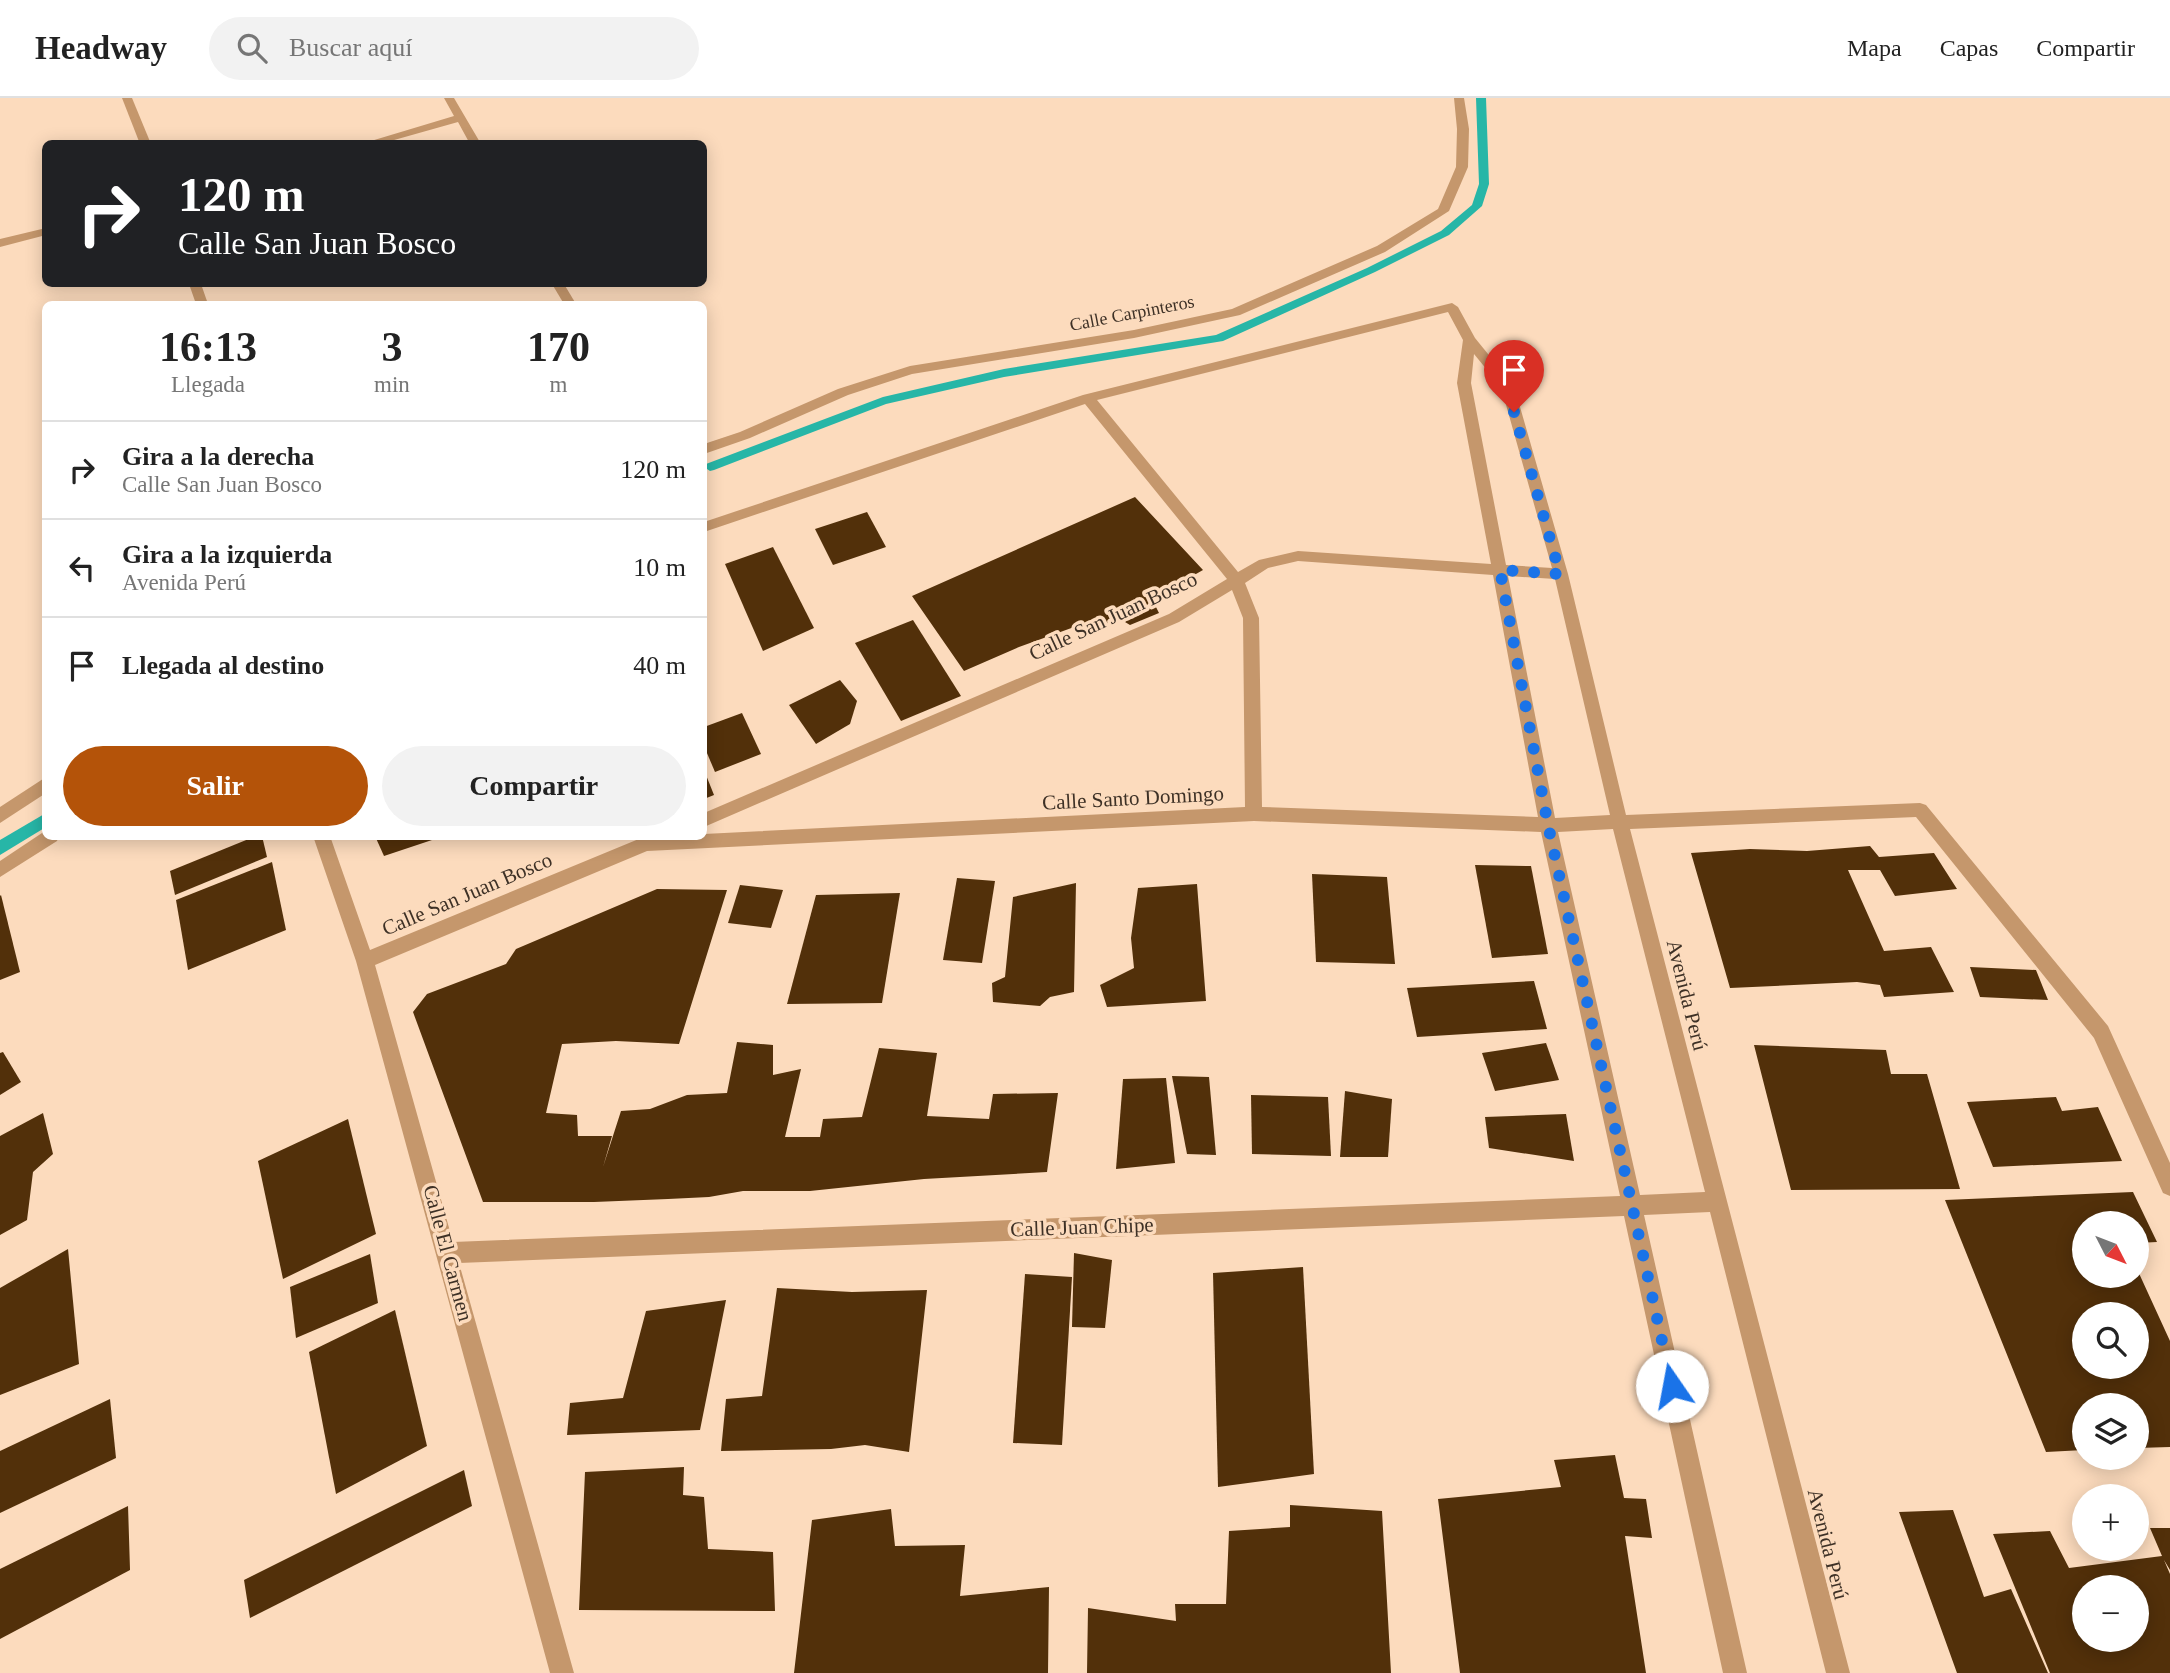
<!DOCTYPE html>
<html lang="es">
<head>
<meta charset="utf-8">
<style>
	body { margin:0; font-family:"Times New Roman",serif; background:#f2f2f2; color:#222; height:100vh; display:flex; flex-direction:column; font-size:26px; white-space:nowrap }
	* { box-sizing:border-box; margin:0 }
	p { font-size:23px; color:#767676 }
	.icon { flex:none; width:38px; height:38px; fill:none; stroke:currentColor; stroke-width:2; stroke-linecap:round; stroke-linejoin:round }
	.map { position:relative; flex:1; overflow:hidden }
	.details { position:absolute; left:42px; top:203px; width:665px; height:539px; display:flex; flex-direction:column; background:#fff; border-radius:10px; box-shadow:0 4px 18px #0003 }
	.details>* { flex:none }
	.top-card { position:absolute; left:42px; top:42px; width:665px; height:147px; border-radius:10px; box-shadow:0 4px 18px #0003; background:#202124; color:#fff; overflow:hidden }
	.needle { width:46px; rotate:132deg }
	.fabs { position:absolute; left:2072px; top:1113px; display:grid; gap:14px }
	.fabs a { display:grid; place-items:center; width:77px; height:77px; border-radius:50%; background:#fff; box-shadow:0 4px 18px #0003; font-size:35px }
	.pin { position:absolute; display:grid; place-items:center; width:60px; height:60px; color:#fff; margin:-72px -30px; border-radius:50% 50% 50% 0; rotate:-45deg; box-shadow:0 0 7px #0007 }
	.pin .icon { rotate:45deg }
	.me { position:absolute; width:77px; margin:-38px; rotate:348deg; stroke-linejoin:round; filter:drop-shadow(0 0 5px #0008) }
	.turn { display:flex; align-items:center; gap:24px; height:147px; padding:0 21px; font-size:32px }
	.turn .icon { width:91px; height:91px; stroke-width:2.5 }
	.turn b { display:block; font-size:49px; line-height:60px }
	.eta { display:flex; justify-content:space-evenly; align-items:center; height:119px; text-align:center }
	.eta b { font-size:42px; font-weight:700; line-height:49px }
	.primary-button { display:flex; gap:14px; margin-top:auto; padding:14px 21px }
	.primary-button a { flex:1; height:80px; border-radius:42px; background:#b45309; color:#fff; font-size:28px; font-weight:700; line-height:80px; text-align:center }
	.primary-button a+a { background:#f2f2f2; color:#222 }
	ul { padding:0; list-style:none }
	li { display:flex; align-items:center; gap:21px; height:98px; padding:0 21px; border-top:2px solid #e0e0e0 }
	li div { flex:1 }
	li b { display:block; font-size:26px }
	li em { font-style:normal }
	header { display:flex; align-items:center; gap:42px; box-sizing:border-box; height:98px; padding:0 35px; background:#fff; border-bottom:2px solid #e0e0e0 }
	header strong { font-size:33px }
	nav { display:flex; gap:38px; margin-inline-start:auto; font-size:24px }
	.search { width:490px; height:63px; background:#f2f2f2; display:flex; align-items:center; gap:18px; box-sizing:border-box; padding:0 24px; border-radius:38px; color:#767676; font-size:26px }
	.map>svg:first-child { display:block }
	.lines { fill:none; stroke-linecap:round; stroke-linejoin:round }
	.stream { fill:#27b6a7; fill-rule:evenodd }
	.building { fill:#52300a; fill-rule:evenodd }
	.minor { fill:#c5976c; fill-rule:evenodd }
	.route { stroke:#1a73e8; stroke-width:12; stroke-dasharray:0 21.6 }
	.labels { text-anchor:middle; stroke-width:7; stroke-linejoin:round; paint-order:stroke }
	.far-street-label { font-size:18px; fill:#3e3126; stroke:#fcdbbd }
	.street-label { font-size:21px; fill:#3e3126; stroke:#fcdbbd }
</style>
</head>
<body>
<header>
<strong>Headway</strong>
<div class="search"><svg class="icon" aria-label="search" viewBox="0 0 24 24"><circle cx="10" cy="10" r="6"/><path d="M15 15l6 6"/></svg>Buscar aquí</div>
<nav><a>Mapa</a><a>Capas</a><a>Compartir</a></nav>
</header>
<div class="map">
<svg width="2170" height="1575" viewBox="0 0 2170 1575">
	<rect width="100%" height="100%" fill="#fcdbbd"/>
	<g class="lines">
		<g class="stream">
			<polygon points="1476,0 1486,0 1489,86 1482,108 1449,137 1375,174 1223,243 1004,279 886,306 714,372 710,373 704,369 706,366 883,299 1004,271 1216,237 1367,170 1441,133 1472,107 1479,86"/>
			<polygon points="46,715 46,729 0,757 0,742"/>
		</g>
	</g>
	<g class="building">
		<polygon points="1135,399 1203,472 1152,501 1159,515 1130,527 1120,521 1108,527 1099,520 1019,549 964,573 912,498"/>
		<polygon points="867,414 886,449 833,467 815,431"/>
		<polygon points="773,449 814,530 763,553 725,466"/>
		<polygon points="913,522 961,598 901,623 855,545"/>
		<polygon points="840,582 857,603 850,626 816,646 789,607"/>
		<polygon points="742,615 761,656 715,674 704,648 704,629"/>
		<polygon points="704,672 714,697 704,701"/>
		<polygon points="256,738 262,738 267,759 175,797 170,773"/>
		<polygon points="375,738 441,738 441,739 384,758"/>
		<polygon points="1870,748 1879,759 1934,755 1957,791 1895,798 1880,772 1848,772 1884,853 1931,849 1954,894 1884,899 1880,887 1857,884 1730,890 1691,755 1750,751 1807,753"/>
		<polygon points="272,764 286,832 188,872 176,802"/>
		<polygon points="1475,767 1531,768 1548,856 1492,860"/>
		<polygon points="1312,776 1387,779 1395,866 1316,864"/>
		<polygon points="957,780 995,783 982,865 943,862"/>
		<polygon points="1076,785 1074,894 1050,899 1040,908 993,904 992,885 1005,879 1013,799"/>
		<polygon points="1197,786 1206,903 1107,909 1100,887 1134,870 1131,840 1138,790"/>
		<polygon points="740,787 783,792 771,830 728,825"/>
		<polygon points="657,791 727,792 679,946 616,943 562,946 546,1015 577,1017 578,1038 612,1038 603,1069 621,1013 650,1011 687,997 727,995 737,944 773,947 773,977 801,971 785,1039 820,1039 823,1021 862,1019 879,950 937,955 927,1018 989,1021 993,996 1058,995 1047,1074 924,1081 810,1093 743,1093 709,1099 668,1101 594,1104 483,1104 413,914 427,896 506,866 516,851"/>
		<polygon points="900,795 882,905 787,906 816,797"/>
		<polygon points="1,797 20,874 0,882 0,798"/>
		<polygon points="1970,869 2036,872 2048,902 1980,899"/>
		<polygon points="1534,883 1547,931 1417,939 1407,890"/>
		<polygon points="1546,945 1559,982 1495,993 1482,955"/>
		<polygon points="1754,947 1886,952 1891,976 1927,976 1960,1091 1791,1092"/>
		<polygon points="3,954 21,984 0,997 0,955"/>
		<polygon points="1172,978 1209,979 1216,1057 1187,1056"/>
		<polygon points="1166,980 1175,1065 1116,1071 1123,981"/>
		<polygon points="1345,993 1392,1001 1388,1059 1340,1059"/>
		<polygon points="1251,997 1328,999 1331,1058 1252,1056"/>
		<polygon points="2056,999 2062,1013 2098,1009 2122,1063 1993,1069 1967,1004"/>
		<polygon points="43,1015 53,1056 33,1074 27,1122 0,1137 0,1038"/>
		<polygon points="1566,1016 1574,1063 1489,1050 1485,1019"/>
		<polygon points="348,1021 376,1136 283,1181 258,1063"/>
		<path d="M 2133,1094 L 2157,1144 L 2137,1145 L 2137,1125 L 2084,1125 L 2084,1178 L 2137,1178 L 2137,1171 L 2170,1243 L 2170,1349 L 2137,1350 L 2137,1307 L 2084,1307 L 2084,1352 L 2046,1354 L 1945,1102 ZM 2084,1216 L 2137,1216 L 2137,1269 L 2084,1269 Z"/>
		<polygon points="68,1151 79,1266 0,1297 0,1190"/>
		<polygon points="1074,1155 1112,1162 1105,1230 1072,1229"/>
		<polygon points="370,1156 378,1205 296,1240 290,1189"/>
		<polygon points="1303,1169 1314,1376 1218,1389 1213,1175"/>
		<polygon points="1025,1176 1072,1179 1062,1347 1013,1345"/>
		<polygon points="777,1190 852,1194 927,1192 909,1354 865,1347 831,1351 721,1353 726,1301 762,1298"/>
		<polygon points="726,1202 700,1332 567,1337 570,1305 623,1300 646,1213"/>
		<polygon points="395,1212 427,1348 336,1396 309,1254"/>
		<polygon points="110,1301 116,1360 0,1415 0,1353"/>
		<polygon points="1615,1357 1624,1400 1646,1401 1652,1440 1625,1438 1646,1575 1460,1575 1438,1401 1561,1389 1554,1362"/>
		<polygon points="684,1369 683,1397 704,1399 708,1451 773,1454 775,1513 579,1512 585,1374"/>
		<polygon points="464,1372 472,1408 250,1520 244,1482"/>
		<polygon points="1290,1407 1382,1413 1391,1575 1087,1575 1088,1510 1176,1523 1175,1506 1226,1506 1229,1433 1290,1429"/>
		<polygon points="128,1408 130,1472 0,1541 0,1471"/>
		<polygon points="891,1411 895,1448 965,1447 960,1498 1049,1489 1048,1575 794,1575 812,1422"/>
		<polygon points="1953,1412 1984,1499 2011,1491 2048,1575 1957,1575 1899,1414"/>
		<path d="M 2150,1430 L 2170,1430 L 2170,1472 L 2164,1462 L 2170,1476 L 2170,1575 L 2050,1575 L 1993,1436 L 2050,1433 L 2069,1470 L 2162,1458 ZM 2084,1489 L 2137,1489 L 2137,1542 L 2084,1542 Z"/>
	</g>
	<g class="lines">
		<g class="minor">
			<polygon points="122,0 132,0 151,46 140,46"/>
			<polygon points="444,0 454,0 481,46 470,46 458,24 380,46 361,46 454,18"/>
			<polygon points="1454,0 1464,0 1469,31 1468,69 1449,113 1385,154 1240,217 1134,240 912,276 848,297 750,340 704,356 704,346 740,334 838,291 910,268 1134,232 1232,211 1377,148 1438,111 1456,69 1457,31"/>
			<polygon points="46,130 46,137 0,149 0,141"/>
			<polygon points="189,186 201,186 208,206 196,206"/>
			<polygon points="552,186 564,186 576,206 564,206"/>
			<path d="M 1452,205 L 1458,209 L 1475,240 L 1514,288 L 1568,476 L 1626,717 L 1920,705 L 1926,707 L 2108,928 L 2170,1065 L 2170,1098 L 2163,1095 L 2094,940 L 1916,719 L 1630,731 L 1850,1575 L 1826,1575 L 1710,1114 L 1644,1117 L 1747,1575 L 1723,1575 L 1624,1118 L 459,1165 L 574,1575 L 550,1575 L 356,863 L 313,738 L 330,738 L 370,852 L 646,738 L 704,738 L 704,736 L 1245,709 L 1243,520 L 1232,492 L 1179,524 L 704,729 L 704,715 L 1169,516 L 1227,481 L 1085,306 L 704,434 L 704,424 L 1083,297 ZM 1448,214 L 1463,242 L 1457,285 L 1491,466 L 1298,453 L 1259,462 L 1238,474 L 1097,302 ZM 1474,256 L 1501,289 L 1552,470 L 1506,467 L 1471,285 ZM 1298,463 L 1493,477 L 1538,719 L 1262,709 L 1259,520 L 1245,485 L 1268,470 ZM 1508,478 L 1555,481 L 1610,717 L 1555,720 ZM 1254,723 L 1541,734 L 1620,1098 L 453,1144 L 375,867 L 647,753 ZM 1613,731 L 1705,1094 L 1640,1097 L 1558,734 Z"/>
			<polygon points="46,679 46,695 0,725 0,709"/>
			<polygon points="45,733 46,738 59,738 57,743 0,779 0,763"/>
		</g>
	</g>
	<g class="lines">
		<polyline class="route" points="1514,314 1560,476 1500,472 1548,727 1672,1288"/>
	</g>
	<g class="labels">
		<g class="far-street-label">
			<text transform="translate(1132 215) rotate(-11)" y="6">Calle Carpinteros</text>
		</g>
		<g class="street-label">
			<text transform="translate(1113 518) rotate(-25)" y="7">Calle San Juan Bosco</text>
			<text transform="translate(1133 700) rotate(-3)" y="7">Calle Santo Domingo</text>
			<text transform="translate(467 796) rotate(-23)" y="7">Calle San Juan Bosco</text>
			<text transform="translate(1687 897) rotate(76)" y="7">Avenida Perú</text>
			<text transform="translate(1082 1129) rotate(-2)" y="7">Calle Juan Chipe</text>
			<text transform="translate(448 1155) rotate(75)" y="7">Calle El Carmen</text>
			<text transform="translate(1828 1446) rotate(76)" y="7">Avenida Perú</text>
		</g>
	</g>
</svg>
<div class="fabs">
<a><svg class="needle" viewBox="-14 -14 28 28"><path d="M0-13l5 13h-10z" fill="#e53935"/><path d="M0 13l5-13h-10z" fill="#767676"/></svg></a>
<a><svg class="icon" aria-label="search" viewBox="0 0 24 24"><circle cx="10" cy="10" r="6"/><path d="M15 15l6 6"/></svg></a>
<a><svg class="icon" aria-label="layers" viewBox="0 0 24 24"><path d="M12 4l9 5-9 5-9-5zM3 14l9 5 9-5"/></svg></a>
<a>+</a>
<a>−</a>
</div>
<div class="pin" style="left:1514px;top:314px;background:#d93025"><svg class="icon" aria-label="arrive" viewBox="0 0 24 24"><path d="M6 21V4h12l-3 4 3 4H6"/></svg></div>
<svg class="me" style="left:1672px;top:1288px" viewBox="-20 -20 40 40"><circle r="19" fill="#fff"/><path d="M0-13L10 11 0 6-10 11z" fill="#1a73e8"/></svg>
<div class="top-card">
<div class="turn"><svg class="icon" aria-label="right" viewBox="0 0 24 24"><path d="M7 20v-9h11M14 6l5 5-5 5"/></svg><div><b>120 m</b>Calle San Juan Bosco</div></div>
</div>
<section class="details">
<div class="eta">
<div><b>16:13</b><p>Llegada</p></div>
<div><b>3</b><p>min</p></div>
<div><b>170</b><p>m</p></div>
</div>
<ul>
<li><svg class="icon" aria-label="right" viewBox="0 0 24 24"><path d="M7 20v-9h11M14 6l5 5-5 5"/></svg><div><b>Gira a la derecha</b><p>Calle San Juan Bosco</p></div><em>120 m</em></li>
<li><svg class="icon" aria-label="left" viewBox="0 0 24 24"><path d="M17 20v-9H6M10 6l-5 5 5 5"/></svg><div><b>Gira a la izquierda</b><p>Avenida Perú</p></div><em>10 m</em></li>
<li><svg class="icon" aria-label="arrive" viewBox="0 0 24 24"><path d="M6 21V4h12l-3 4 3 4H6"/></svg><div><b>Llegada al destino</b></div><em>40 m</em></li>
</ul>
<div class="primary-button"><a>Salir</a><a>Compartir</a></div>
</section>
</div>
</body>
</html>
